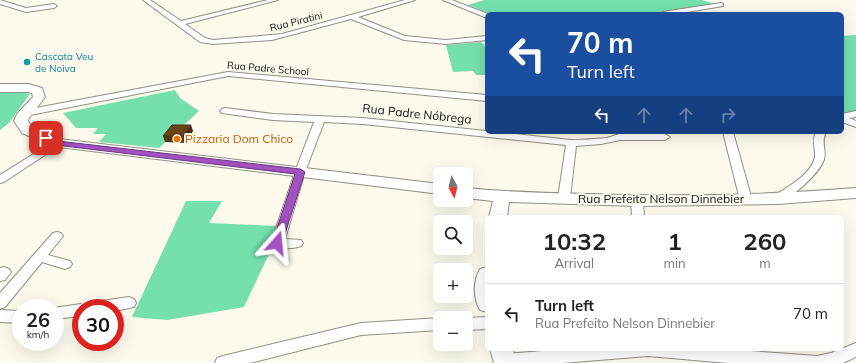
<!DOCTYPE html>
<html lang="en">
<head>
<meta charset="utf-8">
<style>
	body { margin:0; font-family:Mulish,sans-serif; background:#f2f2f2; color:#222; height:100vh; display:flex; flex-direction:column; font-size:15px; white-space:nowrap }
	* { box-sizing:border-box; margin:0 }
	p { font-size:13px; color:#767676 }
	.icon { flex:none; width:22px; height:22px; fill:none; stroke:currentColor; stroke-width:2; stroke-linecap:round; stroke-linejoin:round }
	.map { position:relative; flex:1; overflow:hidden }
	.details { position:absolute; left:485px; top:215px; width:359px; height:136px; display:flex; flex-direction:column; background:#fff; border-radius:6px; box-shadow:0 4px 16px #0002 }
	.details>* { flex:none }
	.top-card { position:absolute; left:485px; top:12px; width:359px; height:122px; border-radius:6px; box-shadow:0 4px 16px #0002; background:#1a4fa0; color:#fff; overflow:hidden }
	.needle { width:26px; rotate:173deg }
	.controls { position:absolute; left:433px; top:167px; display:grid; gap:8px }
	.controls a { display:grid; place-items:center; width:40px; height:40px; border-radius:6px; background:#fff; box-shadow:0 4px 16px #0002; font-size:20px }
	.speed { position:absolute; left:12px; top:299px; display:flex; gap:8px; font-size:20px; font-weight:700; text-align:center }
	.speed>* { display:grid; place-content:center; width:52px; height:52px; border-radius:50%; background:#fff; box-shadow:0 4px 16px #0002; line-height:1 }
	.speed small { font-size:10px; font-weight:400 }
	.speed .limit { border:6px solid #d22; background:#fff; color:#111 }
	.pin { position:absolute; display:grid; place-items:center; width:34px; height:34px; color:#fff; margin:-17px; border-radius:8px; box-shadow:0 2px 6px #0006 }
	.me { position:absolute; width:44px; margin:-22px; rotate:18deg; stroke-linejoin:round; filter:drop-shadow(0 0 3px #0008) }
	.turn { display:flex; align-items:center; gap:14px; height:84px; padding:0 16px; font-size:18px }
	.turn .icon { width:52px; height:52px; stroke-width:2.5 }
	.turn b { display:block; font-size:28px; line-height:34px }
	.lanes { display:flex; align-items:center; height:38px; padding:0 16px; background:#0003; justify-content:center; gap:20px; direction:ltr }
	.lanes .off { opacity:.35 }
	.eta { display:flex; justify-content:space-evenly; align-items:center; height:68px; text-align:center }
	.eta b { font-size:24px; font-weight:700; line-height:28px }
	ul { padding:0; list-style:none }
	li { display:flex; align-items:center; gap:12px; height:60px; padding:0 16px; border-top:1px solid #e0e0e0 }
	li div { flex:1 }
	li b { display:block; font-size:15px }
	li em { font-style:normal }
	.map>svg:first-child { display:block }
	.forest { fill:#75dfae }
	.lines { fill:none; stroke-linecap:round; stroke-linejoin:round }
	.street-casing { stroke:#928f84; stroke-width:2 }
	.secondary-casing { stroke:#928f84; stroke-width:2 }
	.street { fill:#fff; fill-rule:evenodd }
	.secondary { fill:#fff; fill-rule:evenodd }
	.wall { fill:#593a18 }
	.shaded-wall { fill:#482f14 }
	.building { fill:#67431c; stroke:#482f14 }
	.route { fill:#a251c1; stroke:#69357d }
	.culture-dot { fill:#0f9aa8; stroke:#fdfaed; stroke-width:1.5 }
	.food-dot { fill:#e8710a; stroke:#fdfaed; stroke-width:1.5 }
	.labels { text-anchor:middle; stroke-width:4; stroke-linejoin:round; paint-order:stroke }
	.far-street-label { font-size:10px; fill:#11100c; stroke:#fdfaed }
	.far-culture-label { font-size:10px; fill:#0d838f; stroke:#fdfaed; text-anchor:start }
	.street-label { font-size:12px; fill:#11100c; stroke:#fdfaed }
	.food-label { font-size:12px; fill:#c56008; stroke:#fdfaed; text-anchor:start }
</style>
</head>
<body>
<div class="map">
<svg width="856" height="363" viewBox="0 0 856 363">
	<rect width="100%" height="100%" fill="#fdfaed"/>
	<g class="forest">
		<polygon points="484,0 702,0 718,5 650,14 491,14 468,5"/>
		<polygon points="856,35 856,111 842,114 842,36"/>
		<polygon points="481,42 487,48 487,75 476,75 473,71 453,72 446,45"/>
		<polygon points="175,90 180,98 199,111 159,148 99,142 106,134 93,134 98,128 76,128 63,113"/>
		<polygon points="0,91 15,91 30,94 9,123 0,130"/>
		<polygon points="186,201 222,201 209,223 276,226 270,252 244,307 167,320 132,317"/>
	</g>
	<g class="lines">
		<defs>
			<g id="street">
				<polygon points="0,0 26,8 54,4 57,6 54,8 26,12 0,4"/>
				<polygon points="143,0 150,0 181,21 268,0 278,0 185,24 205,38 213,40 282,34 405,0 415,0 358,17 405,36 446,40 487,36 487,40 446,44 404,40 351,19 272,40 213,44 200,42"/>
				<polygon points="443,0 452,0 488,14 487,18"/>
				<polygon points="721,3 723,4 723,6 675,14 660,14 663,12"/>
				<polygon points="228,72 487,95 487,101 228,76 25,116 20,113 25,110"/>
				<path d="M 225,108 L 273,114 L 363,118 L 571,140 C 583,140 594,139 606,138 C 616,136 621,132 633,132 L 631,134 L 665,134 L 670,137 L 665,140 L 620,140 L 601,144 L 576,146 L 570,198 L 568,201 L 560,201 L 558,198 L 566,145 L 363,124 L 324,122 L 305,172 L 285,239 L 301,240 L 303,243 L 301,246 C 293,249 281,249 273,246 L 271,243 L 295,172 L 314,122 L 273,120 L 222,113 L 220,111 L 222,109 Z"/>
				<polygon points="856,111 856,117 849,118 856,121 856,127 842,122 842,114"/>
				<polygon points="723,132 733,132 752,200 750,203 742,203 740,200"/>
				<path d="M 816,132 L 826,132 C 820,142 828,152 823,162 C 818,174 786,205 774,202 L 772,199 L 774,196 C 787,187 811,175 815,157 C 816,148 811,141 816,132 Z"/>
				<polygon points="56,140 60,141 61,143 60,145 4,182 0,183 0,175"/>
				<polygon points="637,197 641,198 643,201 644,217 632,217 631,201 633,198"/>
				<polygon points="57,232 61,233 63,236 48,255 70,261 72,264 70,267 65,269 42,262 5,307 0,309 0,293 53,233"/>
				<polygon points="4,267 9,269 11,272 5,280 0,281 0,268"/>
				<polygon points="129,297 134,299 136,303 134,307 115,311 115,308 81,308 81,316 55,319 55,308 53,308 81,304 87,308 89,304 94,302"/>
				<polygon points="0,310 21,311 21,323 0,322"/>
				<polygon points="487,317 487,329 466,330 466,318"/>
				<polygon points="440,318 440,330 361,335 250,363 215,363 217,358 223,356 361,323"/>
				<polygon points="856,343 856,357 843,363 728,363 648,356 562,363 498,363 497,361 499,356 505,354 568,349 723,349 817,356 831,353"/>
			</g>
			<g id="secondary">
				<polygon points="0,84 29,84 42,88 45,97 29,118 28,121 32,127 59,139 440,184 440,194 51,146 22,133 14,121 17,114 33,97 32,93 28,92 0,92"/>
				<path d="M 466,188 C 506,192 546,193 587,194 C 677,197 766,195 856,188 L 856,198 L 778,204 L 637,206 L 509,202 L 507,217 L 489,217 L 493,201 L 466,198 Z"/>
				<path d="M 487,267 L 487,312 L 480,310 C 473,298 473,281 480,269 Z"/>
				<polygon points="490,349 512,349 518,363 494,363"/>
			</g>
		</defs>
		<use href="#street" class="street-casing"/>
		<use href="#secondary" class="secondary-casing"/>
		<use href="#street" class="street"/>
		<use href="#secondary" class="secondary"/>
	</g>
	<polygon class="wall" points="193,131 185,143 165,142 163,136"/>
	<polygon class="shaded-wall" points="191,125 193,131 185,143 183,136"/>
	<polygon class="building" points="172,125 191,125 183,136 163,136"/>
	<polygon class="route" points="46,136 58,141 300,169 305,172 282,243 281,246 273,246 272,243 295,174 56,145 43,140 43,137"/>
	<circle class="culture-dot" cx="27" cy="62" r="4"/>
	<circle class="food-dot" cx="177" cy="139" r="4"/>
	<g class="labels">
		<g class="far-street-label">
			<text transform="translate(296 21) rotate(-14)" y="4">Rua Piratini</text>
			<text transform="translate(268 68) rotate(5)" y="4">Rua Padre School</text>
		</g>
		<g class="far-culture-label">
			<text x="35" y="60">Cascata Veu<tspan x="35" dy="12">de Noiva</tspan></text>
		</g>
		<g class="street-label">
			<text transform="translate(417 114) rotate(6)" y="4">Rua Padre Nóbrega</text>
			<text x="661" y="203">Rua Prefeito Nelson Dinnebier</text>
		</g>
		<g class="food-label">
			<text x="185" y="143">Pizzaria Dom Chico</text>
		</g>
	</g>
</svg>
<div class="controls">
<a><svg class="needle" viewBox="-14 -14 28 28"><path d="M0-13l5 13h-10z" fill="#e53935"/><path d="M0 13l5-13h-10z" fill="#767676"/></svg></a>
<a><svg class="icon" aria-label="search" viewBox="0 0 24 24"><circle cx="10" cy="10" r="6"/><path d="M15 15l6 6"/></svg></a>
<a>+</a>
<a>−</a>
</div>
<div class="speed"><div>26<small>km/h</small></div><div class="limit">30</div></div>
<div class="pin" style="left:46px;top:138px;background:#d93025"><svg class="icon" aria-label="arrive" viewBox="0 0 24 24"><path d="M6 21V4h12l-3 4 3 4H6"/></svg></div>
<svg class="me" style="left:277px;top:243px" viewBox="-20 -20 40 40"><path d="M0-17L14 15 0 8-14 15z" fill="#a251c1" stroke="#fff" stroke-width="4"/></svg>
<div class="top-card">
<div class="turn"><svg class="icon" aria-label="left" viewBox="0 0 24 24"><path d="M17 20v-9H6M10 6l-5 5 5 5"/></svg><div><b>70 m</b>Turn left</div></div>
<div class="lanes"><svg class="icon" aria-label="left" viewBox="0 0 24 24"><path d="M17 20v-9H6M10 6l-5 5 5 5"/></svg><svg class="icon off" aria-label="ahead" viewBox="0 0 24 24"><path d="M12 20V5M6 11l6-6 6 6"/></svg><svg class="icon off" aria-label="ahead" viewBox="0 0 24 24"><path d="M12 20V5M6 11l6-6 6 6"/></svg><svg class="icon off" aria-label="right" viewBox="0 0 24 24"><path d="M7 20v-9h11M14 6l5 5-5 5"/></svg></div>
</div>
<section class="details">
<div class="eta">
<div><b>10:32</b><p>Arrival</p></div>
<div><b>1</b><p>min</p></div>
<div><b>260</b><p>m</p></div>
</div>
<ul>
<li><svg class="icon" aria-label="left" viewBox="0 0 24 24"><path d="M17 20v-9H6M10 6l-5 5 5 5"/></svg><div><b>Turn left</b><p>Rua Prefeito Nelson Dinnebier</p></div><em>70 m</em></li>
</ul>
</section>
</div>
</body>
</html>
